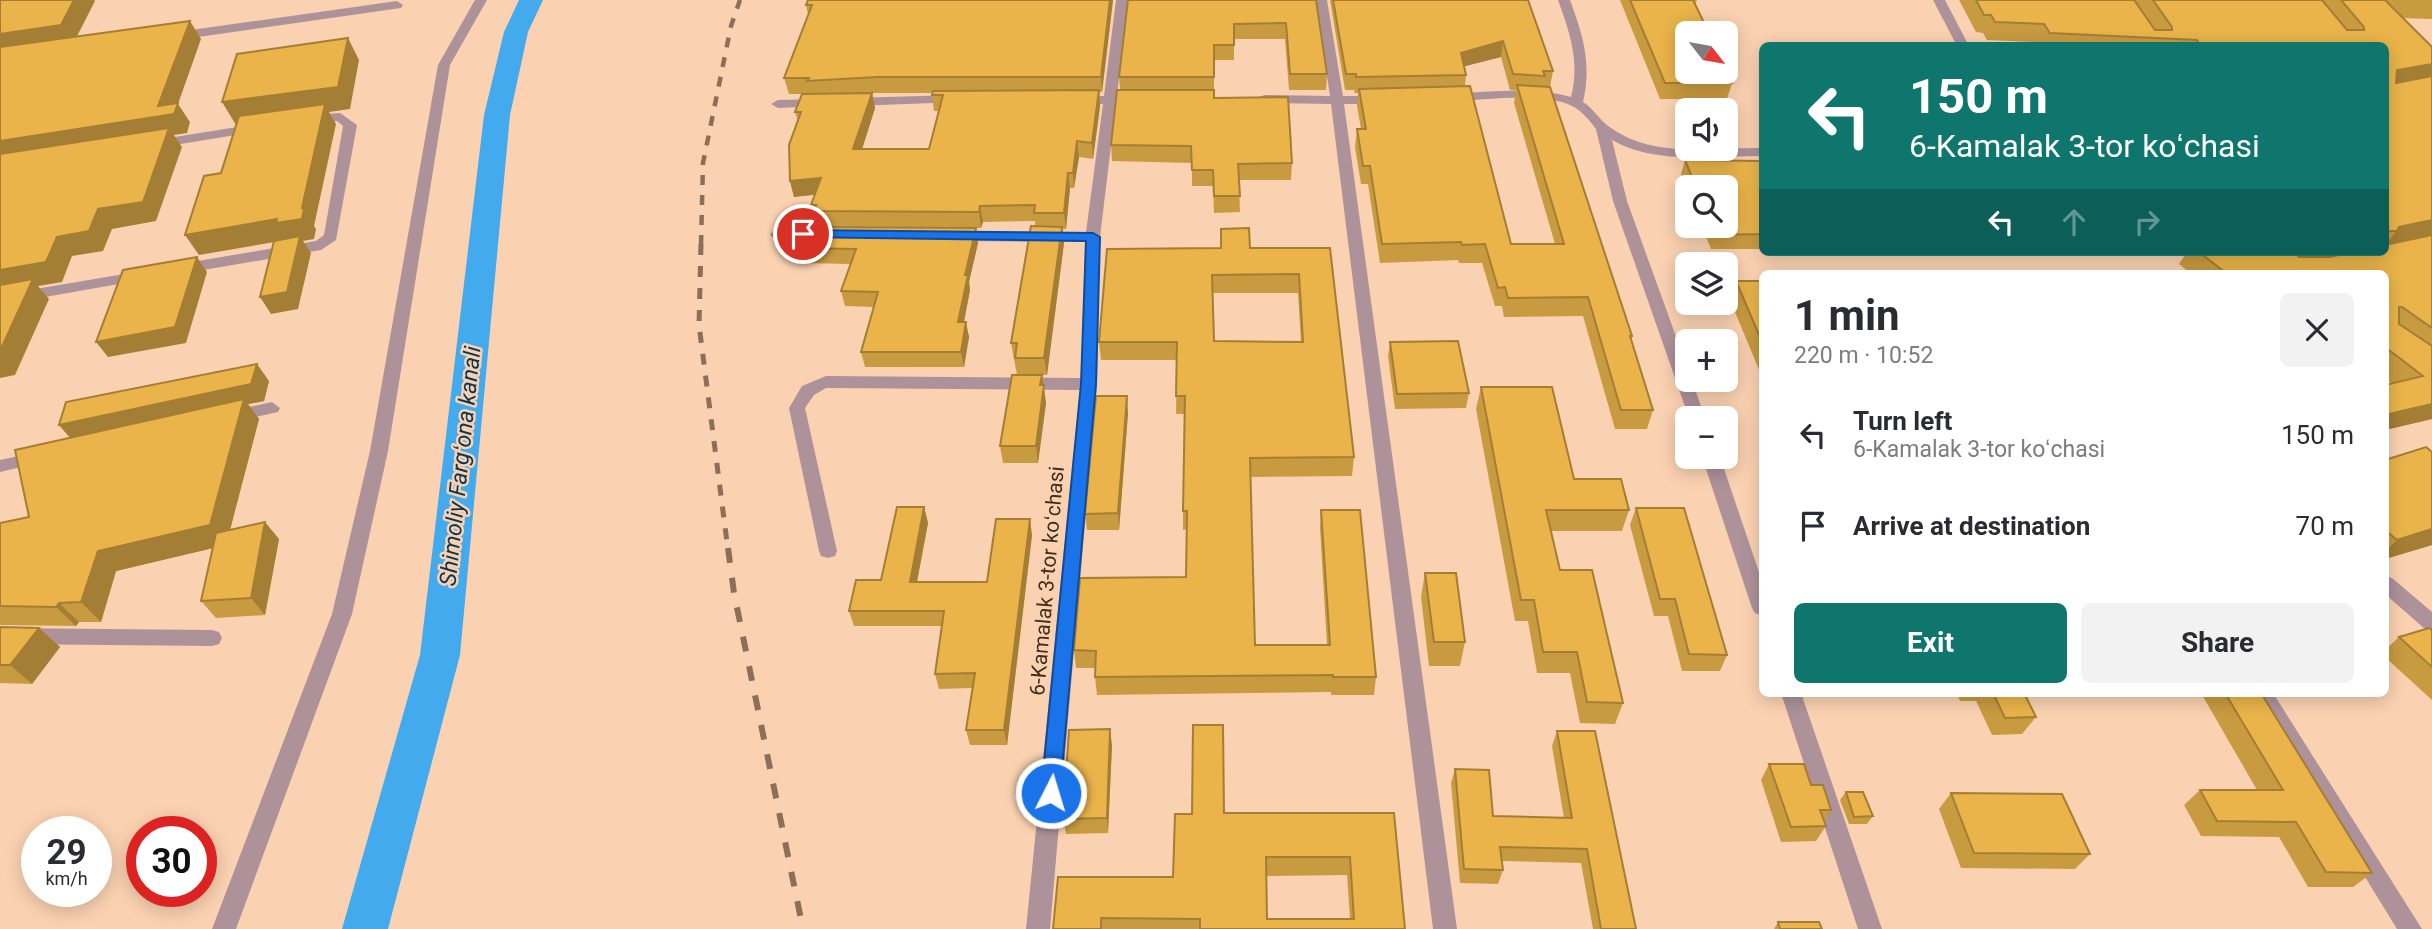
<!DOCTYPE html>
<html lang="en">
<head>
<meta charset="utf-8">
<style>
	body { margin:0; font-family:Roboto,sans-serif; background:#f2f2f3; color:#2b2b33; height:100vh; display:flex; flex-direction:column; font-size:26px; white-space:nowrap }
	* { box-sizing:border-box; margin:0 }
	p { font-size:23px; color:#7c7c81 }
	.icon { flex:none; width:38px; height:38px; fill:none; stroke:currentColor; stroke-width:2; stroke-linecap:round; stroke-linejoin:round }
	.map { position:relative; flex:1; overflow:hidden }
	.side { position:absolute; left:1759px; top:270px; width:630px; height:427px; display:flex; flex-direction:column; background:#fff; border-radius:10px; box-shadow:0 4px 18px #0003 }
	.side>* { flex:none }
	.guide { position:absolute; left:1759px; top:42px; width:630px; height:214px; border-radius:10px; box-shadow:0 4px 18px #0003; background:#0f766e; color:#fff; overflow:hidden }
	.needle { width:46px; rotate:121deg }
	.tools { position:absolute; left:1675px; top:21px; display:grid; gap:14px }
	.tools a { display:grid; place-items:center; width:63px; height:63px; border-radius:10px; background:#fff; box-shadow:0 4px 18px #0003; font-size:35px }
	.speed { position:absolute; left:21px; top:816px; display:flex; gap:14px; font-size:35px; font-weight:700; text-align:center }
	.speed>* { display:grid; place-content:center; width:91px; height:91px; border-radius:50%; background:#fff; box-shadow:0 4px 18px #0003; line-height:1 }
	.speed small { font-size:18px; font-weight:400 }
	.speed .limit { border:10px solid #d22; background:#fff; color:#111 }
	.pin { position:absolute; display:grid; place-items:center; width:60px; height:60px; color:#fff; margin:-30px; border:4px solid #fff; border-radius:50%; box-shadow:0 2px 7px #0007 }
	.me { position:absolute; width:77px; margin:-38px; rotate:5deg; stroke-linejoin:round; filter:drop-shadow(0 0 5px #0008) }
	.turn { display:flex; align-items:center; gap:24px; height:147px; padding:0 35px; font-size:32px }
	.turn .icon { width:91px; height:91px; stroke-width:2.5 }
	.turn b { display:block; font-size:49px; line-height:60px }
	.lanes { display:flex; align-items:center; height:66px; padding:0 35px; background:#0003; justify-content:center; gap:35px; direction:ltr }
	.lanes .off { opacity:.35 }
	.round { display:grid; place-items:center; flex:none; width:74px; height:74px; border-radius:10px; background:#f2f2f3 }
	.summary { display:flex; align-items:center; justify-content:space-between; height:119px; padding:0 35px }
	h1 { font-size:42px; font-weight:700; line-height:52px }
	.button { display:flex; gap:14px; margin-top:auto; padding:14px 35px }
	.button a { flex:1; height:80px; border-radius:10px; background:#0f766e; color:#fff; font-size:28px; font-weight:700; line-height:80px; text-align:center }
	.button a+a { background:#f2f2f3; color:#2b2b33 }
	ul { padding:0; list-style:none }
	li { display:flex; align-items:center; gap:21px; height:91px; padding:0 35px }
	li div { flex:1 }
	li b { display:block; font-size:26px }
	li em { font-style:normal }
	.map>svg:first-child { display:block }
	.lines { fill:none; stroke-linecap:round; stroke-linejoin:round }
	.canal { fill:#42aaed; fill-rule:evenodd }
	.minor { fill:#ae9299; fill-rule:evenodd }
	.rail-far2 { stroke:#8b6f58; stroke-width:4.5; stroke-dasharray:10 10; stroke-linecap:butt }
	.rail-far1 { stroke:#8b6f58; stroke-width:5; stroke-dasharray:11 11; stroke-linecap:butt }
	.rail { stroke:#8b6f58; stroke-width:6; stroke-dasharray:15 15; stroke-linecap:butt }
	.wall { fill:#c99b40; fill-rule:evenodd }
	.shaded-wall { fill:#a47e34 }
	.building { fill:#eab44a; stroke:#a47e34; stroke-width:2; fill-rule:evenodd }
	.route { fill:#1a73e8; stroke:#114b97; stroke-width:2 }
	.labels { text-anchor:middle; stroke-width:5; stroke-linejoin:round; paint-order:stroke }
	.street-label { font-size:21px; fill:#422e1e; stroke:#fbd2b1 }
	.water-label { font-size:23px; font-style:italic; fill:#0a3651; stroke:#fbd2b1 }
</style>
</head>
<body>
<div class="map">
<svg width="2432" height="929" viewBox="0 0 2432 929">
	<rect width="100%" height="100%" fill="#fbd2b1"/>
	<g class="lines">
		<polygon class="canal" points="519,0 543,0 528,32 510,115 460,655 388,929 342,929 420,655 484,115 504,32"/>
		<g class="minor">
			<polygon points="475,0 487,0 450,65 388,451 352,614 236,929 212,929 332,614 370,451 438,65"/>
			<polygon points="1116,0 1128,0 1117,96 1138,96 1145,100 1138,104 1116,104 1100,237 1097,384 1050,929 1026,929 1080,390 826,388 814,395 805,408 837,551 835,556 828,558 821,556 819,551 789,408 802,386 826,376 1081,378 1085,242 953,241 946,236 953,231 1086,232 1103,104 1075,104 1068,100 1075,96 1104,96"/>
			<polygon points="1315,0 1327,0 1343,96 1380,96 1387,100 1380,104 1344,104 1457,929 1433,929 1331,104 1264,103 1257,99 1264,95 1330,96"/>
			<path d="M 1558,0 L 1570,0 C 1583,35 1592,64 1583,102 C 1594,109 1600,121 1611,128 C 1656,159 1711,147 1762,148 L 1762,156 C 1714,156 1656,165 1612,140 L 1627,201 L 1687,367 L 1687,380 L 1692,380 L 1705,418 L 1689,418 L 1613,201 L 1596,129 C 1590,121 1582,111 1572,106 C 1542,91 1483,100 1450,102 L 1443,98 L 1450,94 C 1489,92 1533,86 1571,97 C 1580,62 1570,33 1558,0 Z"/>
			<polygon points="1933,0 1945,0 1969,46 1957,46"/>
			<polygon points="397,1 403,5 401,8 177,40 171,36 177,32"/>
			<polygon points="956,95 963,99 961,102 852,106 845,102 852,98"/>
			<polygon points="820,99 827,103 825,106 778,108 771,104 778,100"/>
			<polygon points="340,113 357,125 336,240 321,250 180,274 175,272 172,269 180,264 316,241 324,235 343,126 337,121 311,123 304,119 311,115"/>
			<polygon points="256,124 261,125 261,131 156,148 149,144 156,140"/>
			<polygon points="777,229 827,229 834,234 827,239 772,237 770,234"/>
			<polygon points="142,271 147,273 150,276 147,279 0,305 0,295"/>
			<polygon points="272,402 280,408 278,412 233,422 225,416 227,412"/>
			<polygon points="41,451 47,453 50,457 47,461 0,472 0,460"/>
			<polygon points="1702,457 1720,457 1762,581 1762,616 1755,613 1752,608"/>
			<polygon points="2385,576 2392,578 2432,612 2432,631 2425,629 2385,594"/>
			<polygon points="0,628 212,630 219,632 222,638 219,644 212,646 0,644"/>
			<polygon points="1781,693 1801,693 1882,929 1858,929"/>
			<polygon points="2252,693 2273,693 2422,929 2397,929"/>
		</g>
		<polyline class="rail-far2" points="701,245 703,163 731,26 740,0"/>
		<polyline class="rail-far1" points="701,244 699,325 728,550"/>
		<polyline class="rail" points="728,548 734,593 803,929"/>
	</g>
	<g class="wall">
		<path d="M 808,0 L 1113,0 L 1102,92 L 1099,92 L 1100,106 L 1093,159 L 1079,157 L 1074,188 L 1070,188 L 1066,229 L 1063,229 L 1064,243 L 1047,375 L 1017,375 L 1011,343 L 1035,226 L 1035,221 L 983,222 L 981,228 L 976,228 L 978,243 L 969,282 L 970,290 L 964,322 L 969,337 L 964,367 L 865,367 L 861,352 L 874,307 L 845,306 L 841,291 L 850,264 L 804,263 L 800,248 L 818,227 L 817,221 L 815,221 L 811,205 L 815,195 L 794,197 L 790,181 L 798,121 L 795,112 L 811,94 L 789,94 L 784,78 L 808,14 L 806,5 ZM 872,93 L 932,93 L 932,95 L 934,111 L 939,111 L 929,149 L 862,149 L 875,108 Z"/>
		<polygon points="1128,0 1316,0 1327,74 1326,90 1289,90 1285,39 1234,39 1234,60 1214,60 1214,98 1292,163 1291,180 1239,180 1240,212 1214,213 1213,186 1192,186 1192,163 1112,161 1111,145 1120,90 1119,77"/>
		<path d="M 1330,0 L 1528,0 L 1553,71 L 1550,87 L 1543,87 L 1632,336 L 1631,340 L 1653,410 L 1647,429 L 1615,429 L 1583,316 L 1504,317 L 1502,306 L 1495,306 L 1482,263 L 1459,263 L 1458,260 L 1380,263 L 1368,184 L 1361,184 L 1355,147 L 1357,129 L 1361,129 L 1357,106 L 1358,93 L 1355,93 L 1354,90 L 1345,90 ZM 1501,57 L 1510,90 L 1516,90 L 1514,103 L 1555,244 L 1511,244 L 1465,86 L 1466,75 L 1464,66 Z"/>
		<polygon points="1620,0 1697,0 1695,5 1732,83 1727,99 1660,99"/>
		<polygon points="1959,0 2432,0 2432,19 2402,18 2432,47 2432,419 2385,430 2385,385 2392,384 2385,378 2385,273 2190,273 2179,264 2187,252 2385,252 2385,46 2038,46 2036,42 1987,40 1983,33 1976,32"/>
		<polygon points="1685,160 1762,161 1762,249 1711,249 1702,226 1726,226 1726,187 1687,187 1687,190 1681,174"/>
		<path d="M 1250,248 L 1330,248 L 1354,457 L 1352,476 L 1250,477 L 1255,645 L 1327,645 L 1320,528 L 1321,510 L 1376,677 L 1374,695 L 1331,695 L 1331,692 L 1097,695 L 1095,677 L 1095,668 L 1076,668 L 1074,650 L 1186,577 L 1186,529 L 1183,530 L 1183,511 L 1184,414 L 1176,414 L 1177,360 L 1101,360 L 1099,342 ZM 1213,293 L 1298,293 L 1301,342 L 1214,341 Z"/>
		<polygon points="1736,281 1762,281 1762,377 1730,300"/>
		<polygon points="1390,342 1469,393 1466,408 1395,409 1388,356"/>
		<polygon points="1042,375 1046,403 1038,463 1003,463 1000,446"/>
		<polygon points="269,381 264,401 248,404 259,419 230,530 279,539 265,615 216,618 201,601 213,548 116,571 101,622 79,622 76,626 0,625 0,523 29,517 70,438 59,425"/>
		<polygon points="1481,387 1574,479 1629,510 1622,531 1551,531 1560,570 1623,703 1615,724 1580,723 1570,673 1537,673 1528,621 1515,621 1476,409"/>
		<polygon points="1128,413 1119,530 1087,530 1085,514"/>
		<polygon points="2385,460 2432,545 2385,559"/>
		<polygon points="924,507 928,523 917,582 987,582 1032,535 1007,745 970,745 966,730 972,688 939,689 935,674 942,626 854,626 849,611 881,580"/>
		<polygon points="1636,508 1727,655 1720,671 1682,671 1668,616 1654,616 1630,525"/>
		<polygon points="1425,573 1465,642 1460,666 1429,666 1421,597"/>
		<polygon points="0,627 39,628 60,647 32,684 0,683"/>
		<polygon points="2432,630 2432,700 2385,657 2385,650 2399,637"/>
		<polygon points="1957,693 2024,693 2036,717 2022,734 1992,735 1976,701 1960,701"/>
		<polygon points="2201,693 2261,693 2372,873 2353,887 2308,887 2279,837 2201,836 2184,805 2200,790 2257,790"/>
		<polygon points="1557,731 1636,929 1593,929 1581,863 1502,861 1503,870 1498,884 1460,883 1451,783 1455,769 1493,816 1564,818 1552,746"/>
		<polygon points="1112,745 1108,833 1066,834 1063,819"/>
		<polygon points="1769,764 1811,785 1831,810 1824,820 1826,826 1816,841 1781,842 1761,780"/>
		<polygon points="1846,792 1873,816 1867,824 1849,824 1840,800"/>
		<polygon points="1951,793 2090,854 2075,869 1961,868 1939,809"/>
		<path d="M 1224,813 L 1394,813 L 1405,929 L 1053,929 L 1173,877 ZM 1347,875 L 1350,919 L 1267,919 L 1266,876 Z"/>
		<polygon points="1778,922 1822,929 1774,929"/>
	</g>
	<g class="shaded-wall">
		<polygon points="74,0 94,0 95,1 73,44 0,54 0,34"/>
		<polygon points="1110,0 1113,0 1102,92 1101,77"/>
		<polygon points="190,21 201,39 178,104 190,122 187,133 174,135 182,147 156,221 112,229 103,251 72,256 62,282 38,286 49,299 15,375 0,378 0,141 158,106"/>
		<polygon points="348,38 359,60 350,109 329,112 336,124 314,226 316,229 314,239 303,241 311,253 298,309 271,314 260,297 286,240 199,255 185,235 304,211 236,125 222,102"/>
		<polygon points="1503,41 1501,57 1458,68 1461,53"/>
		<polygon points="2432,64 2432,79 2385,88 2397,70"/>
		<polygon points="1099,90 1100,106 1093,159 1092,143"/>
		<polygon points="872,93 875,108 857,165 853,149"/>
		<polygon points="1077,141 1079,157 1074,188 1073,173"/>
		<polygon points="1068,173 1070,188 1066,229 1064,213"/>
		<polygon points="821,178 825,193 794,197 790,181"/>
		<polygon points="980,206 983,222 981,228 979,212"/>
		<polygon points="2432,220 2432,235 2386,245 2399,227"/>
		<polygon points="1062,227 1064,243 1047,375 1044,358"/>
		<polygon points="976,228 978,243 969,282 970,290 961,337 958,322 965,275"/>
		<polygon points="2299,252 2355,252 2292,265 2296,254"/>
		<polygon points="197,257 207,272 186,343 108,357 96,342"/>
		<polygon points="966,322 969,337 964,367 961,352"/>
		<polygon points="257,364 269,381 264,401 248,404 259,419 226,545 116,571 101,622 81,602 74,442 59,425"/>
		<polygon points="1042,375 1046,403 1038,463 1036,446"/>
		<polygon points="1127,396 1128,413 1119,530 1118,513"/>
		<polygon points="2432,404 2432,419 2385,430 2385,415"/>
		<polygon points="924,507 928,523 914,597 910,582"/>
		<polygon points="1030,519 1032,535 1007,745 1004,730"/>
		<polygon points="265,522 279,539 265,615 251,598"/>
		<polygon points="2432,529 2432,545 2385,559 2385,551 2397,540"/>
		<polygon points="59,603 79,622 76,626 56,607"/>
		<polygon points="39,628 60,647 32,684 10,665"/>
		<polygon points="1110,729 1112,745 1108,833 1107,818"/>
	</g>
	<g class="building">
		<polygon points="0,0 74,0 61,25 0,34"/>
		<polygon points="808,0 1110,0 1101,77 877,77 807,81 809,78 784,78 812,5 806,5"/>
		<polygon points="1128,0 1316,0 1327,74 1290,74 1286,23 1234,24 1234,45 1214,45 1214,77 1119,77"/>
		<polygon points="1333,0 1528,0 1553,71 1543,71 1545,76 1513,74 1503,41 1461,53 1466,75 1356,77 1356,74 1346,74"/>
		<polygon points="1630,0 1693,0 1709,33 1687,33 1687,72 1726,72 1726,70 1732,83 1665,83"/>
		<polygon points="1976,0 2134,0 2155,30 2172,30 2172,27 2153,0 2322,0 2347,30 2364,30 2364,27 2341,0 2385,0 2432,47 2432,64 2397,70 2396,83 2432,76 2432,220 2399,227 2397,231 2385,231 2385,46 2201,46 2197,40 2050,33 2044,24 1995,22 1991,15 1984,15"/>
		<polygon points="190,21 158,106 178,103 174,114 0,141 0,47"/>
		<polygon points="348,38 338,87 222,102 237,54"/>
		<polygon points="1517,85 1550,87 1632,336 1630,336 1653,410 1621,410 1588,297 1508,298 1505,287 1498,288 1485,244 1462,245 1461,242 1382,244 1370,166 1363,166 1357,129 1366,129 1359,89 1470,86 1511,244 1564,244"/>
		<polygon points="1099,90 1092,143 1077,141 1073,173 1068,173 1064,213 1034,213 1035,205 980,206 979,212 814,211 816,205 811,205 821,178 790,181 789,145 801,112 795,112 802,94 872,93 853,149 929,149 943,95 932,95 933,91"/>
		<polygon points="1117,90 1214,90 1214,98 1288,97 1292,163 1238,164 1240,196 1214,196 1213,170 1192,170 1191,146 1111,145"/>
		<polygon points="325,104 302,208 304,209 302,219 276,223 277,219 185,235 204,176 221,173 239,116"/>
		<polygon points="169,128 143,202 98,209 89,231 57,237 46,262 0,270 0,154"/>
		<polygon points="1685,160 1762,161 1762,234 1716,235 1712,226 1726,226 1726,187 1696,187"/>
		<polygon points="1031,226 1062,227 1044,358 1015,358 1017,343 1011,343"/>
		<polygon points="808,227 976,228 965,275 968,275 958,322 966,322 961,352 861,352 878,292 841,291 856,249 800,248"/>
		<path d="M 1249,228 L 1250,248 L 1330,248 L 1354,457 L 1250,458 L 1255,645 L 1330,645 L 1321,510 L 1360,510 L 1376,677 L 1333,677 L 1333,675 L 1095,677 L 1096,651 L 1074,650 L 1080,578 L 1186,577 L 1187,511 L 1183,511 L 1185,396 L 1176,396 L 1177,342 L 1099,342 L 1107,249 L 1221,248 L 1221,229 ZM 1299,274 L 1303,342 L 1214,341 L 1212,275 Z"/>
		<polygon points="2432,235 2432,328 2402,307 2399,307 2399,324 2432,346 2432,404 2385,415 2385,385 2423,376 2385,347 2385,273 2226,273 2199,252 2299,252 2296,254 2299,257 2330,257 2352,252 2385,252 2385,245"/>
		<polygon points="300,236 287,292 260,297 274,241"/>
		<polygon points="197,257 175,327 96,342 123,270"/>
		<polygon points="33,279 0,351 0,285"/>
		<polygon points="1736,281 1762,281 1762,342"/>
		<polygon points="1458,341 1469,393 1397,394 1390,342"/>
		<polygon points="257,364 251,384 59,425 66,402"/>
		<polygon points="1012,375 1042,375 1040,385 1044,385 1036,446 1000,446"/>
		<polygon points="1481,387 1552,387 1574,479 1621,479 1629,510 1546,510 1560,570 1592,570 1623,703 1587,702 1577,652 1543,652 1534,600 1521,600"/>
		<polygon points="1096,396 1127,396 1118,513 1085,514"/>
		<polygon points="244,399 210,525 98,551 81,602 59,603 56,607 0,606 0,523 29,517 15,450"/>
		<polygon points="2426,447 2432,452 2432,529 2397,540 2385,530 2385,460"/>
		<polygon points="897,507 924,507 910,582 987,582 996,519 1030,519 1004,730 966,730 975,673 935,674 944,611 849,611 856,580 881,580"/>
		<polygon points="1636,508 1684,508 1727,655 1689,654 1675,599 1660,599"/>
		<polygon points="265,522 251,598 201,601 216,533"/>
		<polygon points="1425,573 1456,573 1465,642 1434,642"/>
		<polygon points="0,627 39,628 10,665 0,665"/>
		<polygon points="2429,628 2432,630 2432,667 2399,637"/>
		<polygon points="1993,693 2024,693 2036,717 2005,718"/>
		<polygon points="2225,693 2261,693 2372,873 2326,872 2296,822 2217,821 2200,790 2283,790"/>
		<path d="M 1193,725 L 1223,725 L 1224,813 L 1394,813 L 1405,929 L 1200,929 L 1200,919 L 1101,918 L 1101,929 L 1053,929 L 1058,877 L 1173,877 L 1175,814 L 1192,814 ZM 1266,857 L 1350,857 L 1354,919 L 1267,919 Z"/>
		<polygon points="1110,729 1107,818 1063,819 1069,730"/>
		<polygon points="1557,731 1595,731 1636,929 1601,929 1587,849 1500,847 1503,870 1464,869 1455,769 1489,770 1493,816 1572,818"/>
		<polygon points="1769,764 1804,764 1811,785 1823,785 1831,810 1820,810 1826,826 1791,827"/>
		<polygon points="1846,792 1863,792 1873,816 1854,817"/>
		<polygon points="1951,793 2062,794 2090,854 1974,853"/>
		<polygon points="1778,922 1819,922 1822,929 1780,929"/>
	</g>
	<polygon class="route" points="803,230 1093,233 1100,237 1096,384 1060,793 1057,799 1051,801 1044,799 1041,793 1081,384 1086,241 798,237 798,231"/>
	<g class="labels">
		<g class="street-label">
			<text transform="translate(1047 581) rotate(-85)" y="7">6-Kamalak 3-tor koʻchasi</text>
		</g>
		<g class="water-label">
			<text transform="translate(460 466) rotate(-84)" y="8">Shimoliy Fargʻona kanali</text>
		</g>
	</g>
</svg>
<div class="tools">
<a><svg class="needle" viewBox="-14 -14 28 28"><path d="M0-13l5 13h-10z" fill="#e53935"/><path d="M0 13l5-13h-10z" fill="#7c7c81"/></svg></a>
<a><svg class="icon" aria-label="sound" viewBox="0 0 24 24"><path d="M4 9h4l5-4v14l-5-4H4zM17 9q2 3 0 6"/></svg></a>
<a><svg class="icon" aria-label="search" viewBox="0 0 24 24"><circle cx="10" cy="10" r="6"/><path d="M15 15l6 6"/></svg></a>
<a><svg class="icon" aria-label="layers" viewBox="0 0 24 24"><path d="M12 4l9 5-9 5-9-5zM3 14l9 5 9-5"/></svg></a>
<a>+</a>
<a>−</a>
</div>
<div class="speed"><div>29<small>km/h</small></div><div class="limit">30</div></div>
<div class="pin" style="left:803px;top:234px;background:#d93025"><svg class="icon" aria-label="arrive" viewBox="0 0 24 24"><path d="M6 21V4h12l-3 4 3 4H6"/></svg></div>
<svg class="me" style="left:1051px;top:793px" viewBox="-20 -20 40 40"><circle r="17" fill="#1a73e8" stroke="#fff" stroke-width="3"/><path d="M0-11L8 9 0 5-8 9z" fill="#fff"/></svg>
<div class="guide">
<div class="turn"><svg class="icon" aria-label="left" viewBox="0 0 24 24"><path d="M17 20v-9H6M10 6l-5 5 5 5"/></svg><div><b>150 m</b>6-Kamalak 3-tor koʻchasi</div></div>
<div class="lanes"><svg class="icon" aria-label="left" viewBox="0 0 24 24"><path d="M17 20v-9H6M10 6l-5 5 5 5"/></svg><svg class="icon off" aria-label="ahead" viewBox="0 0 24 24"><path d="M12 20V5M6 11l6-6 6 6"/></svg><svg class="icon off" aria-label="right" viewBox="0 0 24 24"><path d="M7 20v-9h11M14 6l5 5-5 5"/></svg></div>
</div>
<section class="side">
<div class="summary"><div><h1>1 min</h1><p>220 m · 10:52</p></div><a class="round"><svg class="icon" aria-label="close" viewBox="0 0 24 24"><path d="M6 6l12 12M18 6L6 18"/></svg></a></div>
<ul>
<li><svg class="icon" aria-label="left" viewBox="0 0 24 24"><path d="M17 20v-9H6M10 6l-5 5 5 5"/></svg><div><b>Turn left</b><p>6-Kamalak 3-tor koʻchasi</p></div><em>150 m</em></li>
<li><svg class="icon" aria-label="arrive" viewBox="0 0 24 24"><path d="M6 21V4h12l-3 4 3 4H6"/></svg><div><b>Arrive at destination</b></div><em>70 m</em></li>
</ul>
<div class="button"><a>Exit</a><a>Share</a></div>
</section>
</div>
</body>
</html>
